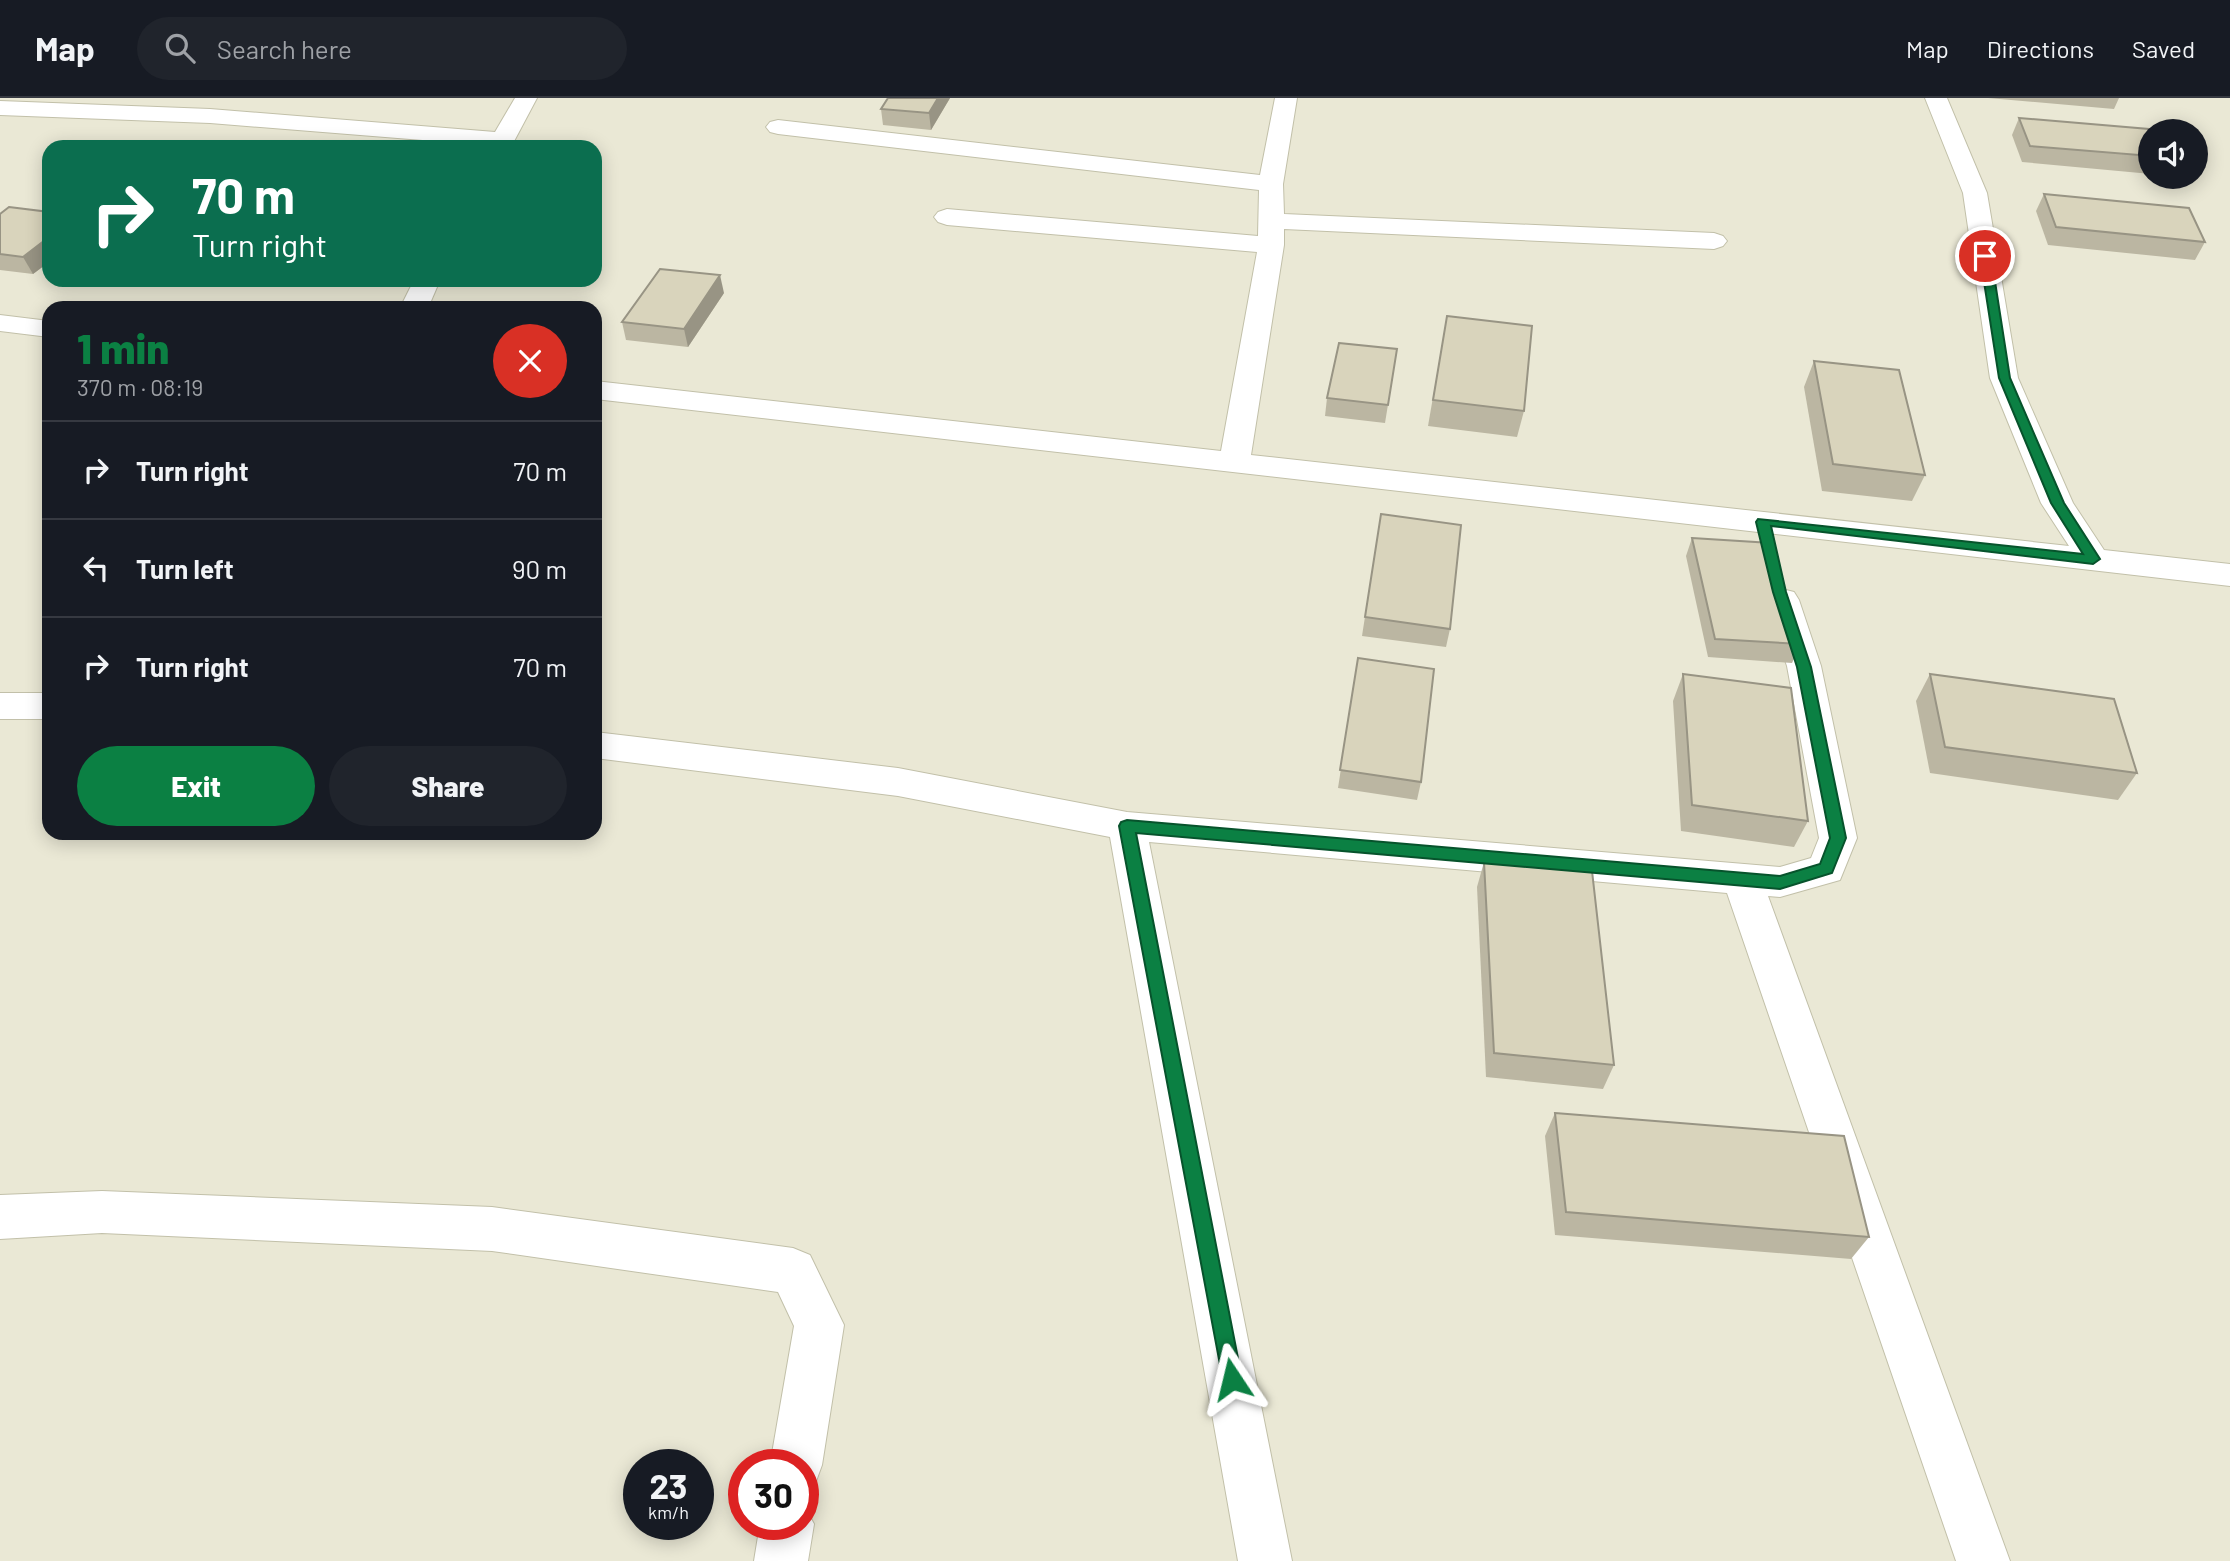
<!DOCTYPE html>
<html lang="en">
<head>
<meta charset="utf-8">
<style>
	body { margin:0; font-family:Barlow,sans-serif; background:#20242c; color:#f1f3f6; height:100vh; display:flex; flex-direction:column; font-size:26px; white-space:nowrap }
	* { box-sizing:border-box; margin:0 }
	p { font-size:23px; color:#9ea1a6 }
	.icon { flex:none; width:38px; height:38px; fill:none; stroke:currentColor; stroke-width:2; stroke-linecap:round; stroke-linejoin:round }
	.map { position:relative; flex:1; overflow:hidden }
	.drawer { position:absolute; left:42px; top:203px; width:560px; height:539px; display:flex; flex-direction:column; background:#171b24; border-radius:21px; box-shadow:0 4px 18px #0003 }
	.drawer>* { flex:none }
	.guide { position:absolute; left:42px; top:42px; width:560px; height:147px; border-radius:21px; box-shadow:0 4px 18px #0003; background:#0b6e4f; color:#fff; overflow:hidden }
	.buttons { position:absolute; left:2138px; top:21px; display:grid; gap:14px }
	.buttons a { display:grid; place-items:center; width:70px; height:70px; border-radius:50%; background:#171b24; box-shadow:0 4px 18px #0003; font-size:35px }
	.speed { position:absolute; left:623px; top:1351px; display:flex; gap:14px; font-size:35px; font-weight:700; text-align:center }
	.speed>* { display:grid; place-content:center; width:91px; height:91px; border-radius:50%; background:#171b24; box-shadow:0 4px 18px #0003; line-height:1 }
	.speed small { font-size:18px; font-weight:400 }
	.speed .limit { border:10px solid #d22; background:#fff; color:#111 }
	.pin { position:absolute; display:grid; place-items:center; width:60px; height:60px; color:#fff; margin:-30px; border:4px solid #fff; border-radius:50%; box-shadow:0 2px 7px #0007 }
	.me { position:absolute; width:77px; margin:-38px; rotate:350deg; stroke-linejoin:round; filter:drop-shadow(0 0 5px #0008) }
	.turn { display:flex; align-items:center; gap:24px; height:147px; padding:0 35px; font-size:32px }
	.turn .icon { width:91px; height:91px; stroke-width:2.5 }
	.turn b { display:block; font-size:49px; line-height:60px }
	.round { display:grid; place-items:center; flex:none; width:74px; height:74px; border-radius:37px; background:#20242c }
	.head { display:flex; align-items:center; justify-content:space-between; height:119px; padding:0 35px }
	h1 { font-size:42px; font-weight:800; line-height:52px; color:#0b8043 }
	.button { display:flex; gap:14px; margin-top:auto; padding:14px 35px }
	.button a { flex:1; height:80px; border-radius:42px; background:#0b8043; color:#fff; font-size:28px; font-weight:800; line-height:80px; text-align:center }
	.button a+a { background:#20242c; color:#f1f3f6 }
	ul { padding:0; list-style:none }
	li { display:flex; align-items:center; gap:21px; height:98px; padding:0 35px; border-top:2px solid #363941 }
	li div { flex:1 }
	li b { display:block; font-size:26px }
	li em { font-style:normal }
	header { display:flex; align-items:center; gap:42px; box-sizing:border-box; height:98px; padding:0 35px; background:#171b24; border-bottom:2px solid #363941 }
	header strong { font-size:33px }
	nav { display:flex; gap:38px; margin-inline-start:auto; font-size:24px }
	.search { width:490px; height:63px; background:#20242c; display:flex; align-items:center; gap:18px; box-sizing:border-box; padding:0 24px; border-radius:38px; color:#9ea1a6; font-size:26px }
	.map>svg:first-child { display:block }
	.residential { fill:#eae8d5; fill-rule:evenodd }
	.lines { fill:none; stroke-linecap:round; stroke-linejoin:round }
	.minor-casing { stroke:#c2c0a9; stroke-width:2 }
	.minor { fill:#fff; fill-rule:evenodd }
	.wall { fill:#bbb6a2 }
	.shaded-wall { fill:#989484 }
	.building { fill:#d9d4bc; stroke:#989484; stroke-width:2 }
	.route { fill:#0b8043; stroke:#07532c; stroke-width:2 }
</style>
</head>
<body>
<header>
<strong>Map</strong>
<div class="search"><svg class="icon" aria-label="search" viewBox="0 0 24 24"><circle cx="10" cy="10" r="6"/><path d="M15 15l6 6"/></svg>Search here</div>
<nav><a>Map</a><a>Directions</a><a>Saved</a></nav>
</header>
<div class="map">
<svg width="2230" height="1463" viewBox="0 0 2230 1463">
	<rect width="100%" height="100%" fill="#f6f5e8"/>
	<path class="residential" d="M 0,0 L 2230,0 L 2230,1463 L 0,1463 ZM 2151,33 L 2196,33 L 2196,79 L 2151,79 ZM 49,49 L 595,49 L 595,182 L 49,182 ZM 49,210 L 595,210 L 595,735 L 49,735 ZM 639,1367 L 698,1367 L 698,1426 L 639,1426 ZM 744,1367 L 803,1367 L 803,1426 L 744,1426 Z"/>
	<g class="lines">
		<defs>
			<g id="minor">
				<polygon points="515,0 537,0 511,49 210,25 0,17 0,3 210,11 495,34"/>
				<polygon points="1275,0 1297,0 1283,86 1284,116 1714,135 1723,138 1727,143 1723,148 1714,151 1284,131 1284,147 1251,357 2069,448 2041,405 1990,280 1963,95 1925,0 1947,0 1987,95 2018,280 2073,405 2104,452 2230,466 2230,488 595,301 595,283 1221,353 1257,154 947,127 938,124 934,119 938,114 947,111 1258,138 1259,92 778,36 770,34 766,29 770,24 778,22 1260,77"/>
				<polygon points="414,182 440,182 428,210 400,210"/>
				<polygon points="0,217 49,223 49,239 0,233"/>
				<polygon points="1782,491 1794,494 1799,502 1821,568 1857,740 1840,782 1780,799 1768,798 2010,1463 1956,1463 1727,795 1149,744 1292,1463 1238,1463 1110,739 898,698 595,660 595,634 898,670 1127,714 1780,769 1811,760 1819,740 1787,568 1765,502 1770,494"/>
				<rect x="0" y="595" width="49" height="26"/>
				<polygon points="102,1093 492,1109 793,1150 810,1157 844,1227 822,1367 815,1386 803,1390 803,1367 770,1367 794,1228 778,1194 492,1153 102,1135 0,1141 0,1097"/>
				<polygon points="803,1406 814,1426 808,1463 754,1463 760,1426 803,1426"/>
			</g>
		</defs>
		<use href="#minor" class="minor-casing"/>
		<use href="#minor" class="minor"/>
	</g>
	<g class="wall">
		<polygon points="888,0 950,0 931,32 883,27 881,11"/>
		<polygon points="1988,0 2119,0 2114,11"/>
		<polygon points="2019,20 2151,34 2151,76 2022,64 2012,37"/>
		<polygon points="2044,96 2205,144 2195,162 2048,147 2036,113"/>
		<polygon points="49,114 49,164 33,176 0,172 0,116"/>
		<polygon points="724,195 688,249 626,242 622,224"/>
		<polygon points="1447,218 1524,313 1517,339 1428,328"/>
		<polygon points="1397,251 1385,325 1325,318 1327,300"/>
		<polygon points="1814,263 1925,377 1912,403 1822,393 1804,289"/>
		<polygon points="1381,416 1450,531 1446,549 1362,538"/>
		<polygon points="1692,440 1801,546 1792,565 1708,559 1686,458"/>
		<polygon points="1358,560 1421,684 1417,702 1338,690"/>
		<polygon points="1683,576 1808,723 1794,749 1681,733 1673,603"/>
		<polygon points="1930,576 2137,675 2118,702 1930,675 1916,603"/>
		<polygon points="1484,764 1614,967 1603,991 1486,979 1477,789"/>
		<polygon points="1555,1015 1869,1139 1851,1161 1555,1137 1545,1038"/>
	</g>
	<g class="shaded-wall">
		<polygon points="938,0 950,0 931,32 929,15"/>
		<polygon points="49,139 49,164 33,176 23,159"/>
		<polygon points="720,177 724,195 688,249 684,231"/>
	</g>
	<g class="building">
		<polygon points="888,0 938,0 929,15 881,11"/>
		<polygon points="2019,20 2149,31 2151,34 2151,58 2030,48"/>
		<polygon points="2044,96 2189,110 2205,144 2056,129"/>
		<polygon points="9,109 49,114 49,139 23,159 0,156 0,116"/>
		<polygon points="660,171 720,177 684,231 622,224"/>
		<polygon points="1447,218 1532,228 1524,313 1433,302"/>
		<polygon points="1339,245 1397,251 1388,307 1327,300"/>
		<polygon points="1814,263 1899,272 1925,377 1833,366"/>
		<polygon points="1381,416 1461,427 1450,531 1365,519"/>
		<polygon points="1692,440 1771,445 1801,546 1715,541"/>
		<polygon points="1358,560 1434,571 1421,684 1340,672"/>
		<polygon points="1683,576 1791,590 1808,723 1692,707"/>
		<polygon points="1930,576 2114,601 2137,675 1945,649"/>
		<polygon points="1484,764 1592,773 1614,967 1494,955"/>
		<polygon points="1555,1015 1844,1038 1869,1139 1566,1114"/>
	</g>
	<polygon class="route" points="1985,155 1991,158 2010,280 2064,405 2100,461 2093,466 1771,428 1786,494 1811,569 1846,740 1832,775 1780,791 1136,735 1242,1281 1239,1288 1232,1291 1224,1288 1119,728 1121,724 1127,722 1780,778 1820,766 1830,740 1797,569 1773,494 1756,424 1758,421 2083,456 2051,405 1999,280 1980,158"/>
</svg>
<div class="buttons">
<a><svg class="icon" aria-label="sound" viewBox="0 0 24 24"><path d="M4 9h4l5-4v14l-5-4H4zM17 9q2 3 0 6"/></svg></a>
</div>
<div class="speed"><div>23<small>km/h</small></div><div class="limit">30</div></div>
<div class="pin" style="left:1985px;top:158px;background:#d93025"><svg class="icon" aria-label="arrive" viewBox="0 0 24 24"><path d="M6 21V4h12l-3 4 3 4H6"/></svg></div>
<svg class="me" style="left:1232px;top:1281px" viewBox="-20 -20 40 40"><path d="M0-17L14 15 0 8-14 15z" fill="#0b8043" stroke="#fff" stroke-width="4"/></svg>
<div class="guide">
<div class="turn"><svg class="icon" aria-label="right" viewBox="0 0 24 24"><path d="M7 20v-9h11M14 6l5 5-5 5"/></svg><div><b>70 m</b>Turn right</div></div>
</div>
<section class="drawer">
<div class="head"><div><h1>1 min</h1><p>370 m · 08:19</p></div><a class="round" style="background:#d93025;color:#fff"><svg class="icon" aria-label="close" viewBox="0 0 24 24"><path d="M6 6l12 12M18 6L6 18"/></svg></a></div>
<ul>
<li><svg class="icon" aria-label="right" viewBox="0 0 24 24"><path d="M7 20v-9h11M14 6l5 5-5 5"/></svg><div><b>Turn right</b></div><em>70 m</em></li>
<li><svg class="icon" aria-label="left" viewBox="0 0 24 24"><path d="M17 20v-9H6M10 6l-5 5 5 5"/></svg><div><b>Turn left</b></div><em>90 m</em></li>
<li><svg class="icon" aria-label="right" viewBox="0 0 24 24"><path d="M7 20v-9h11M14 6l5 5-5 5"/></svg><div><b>Turn right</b></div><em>70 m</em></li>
</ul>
<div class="button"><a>Exit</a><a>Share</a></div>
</section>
</div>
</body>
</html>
